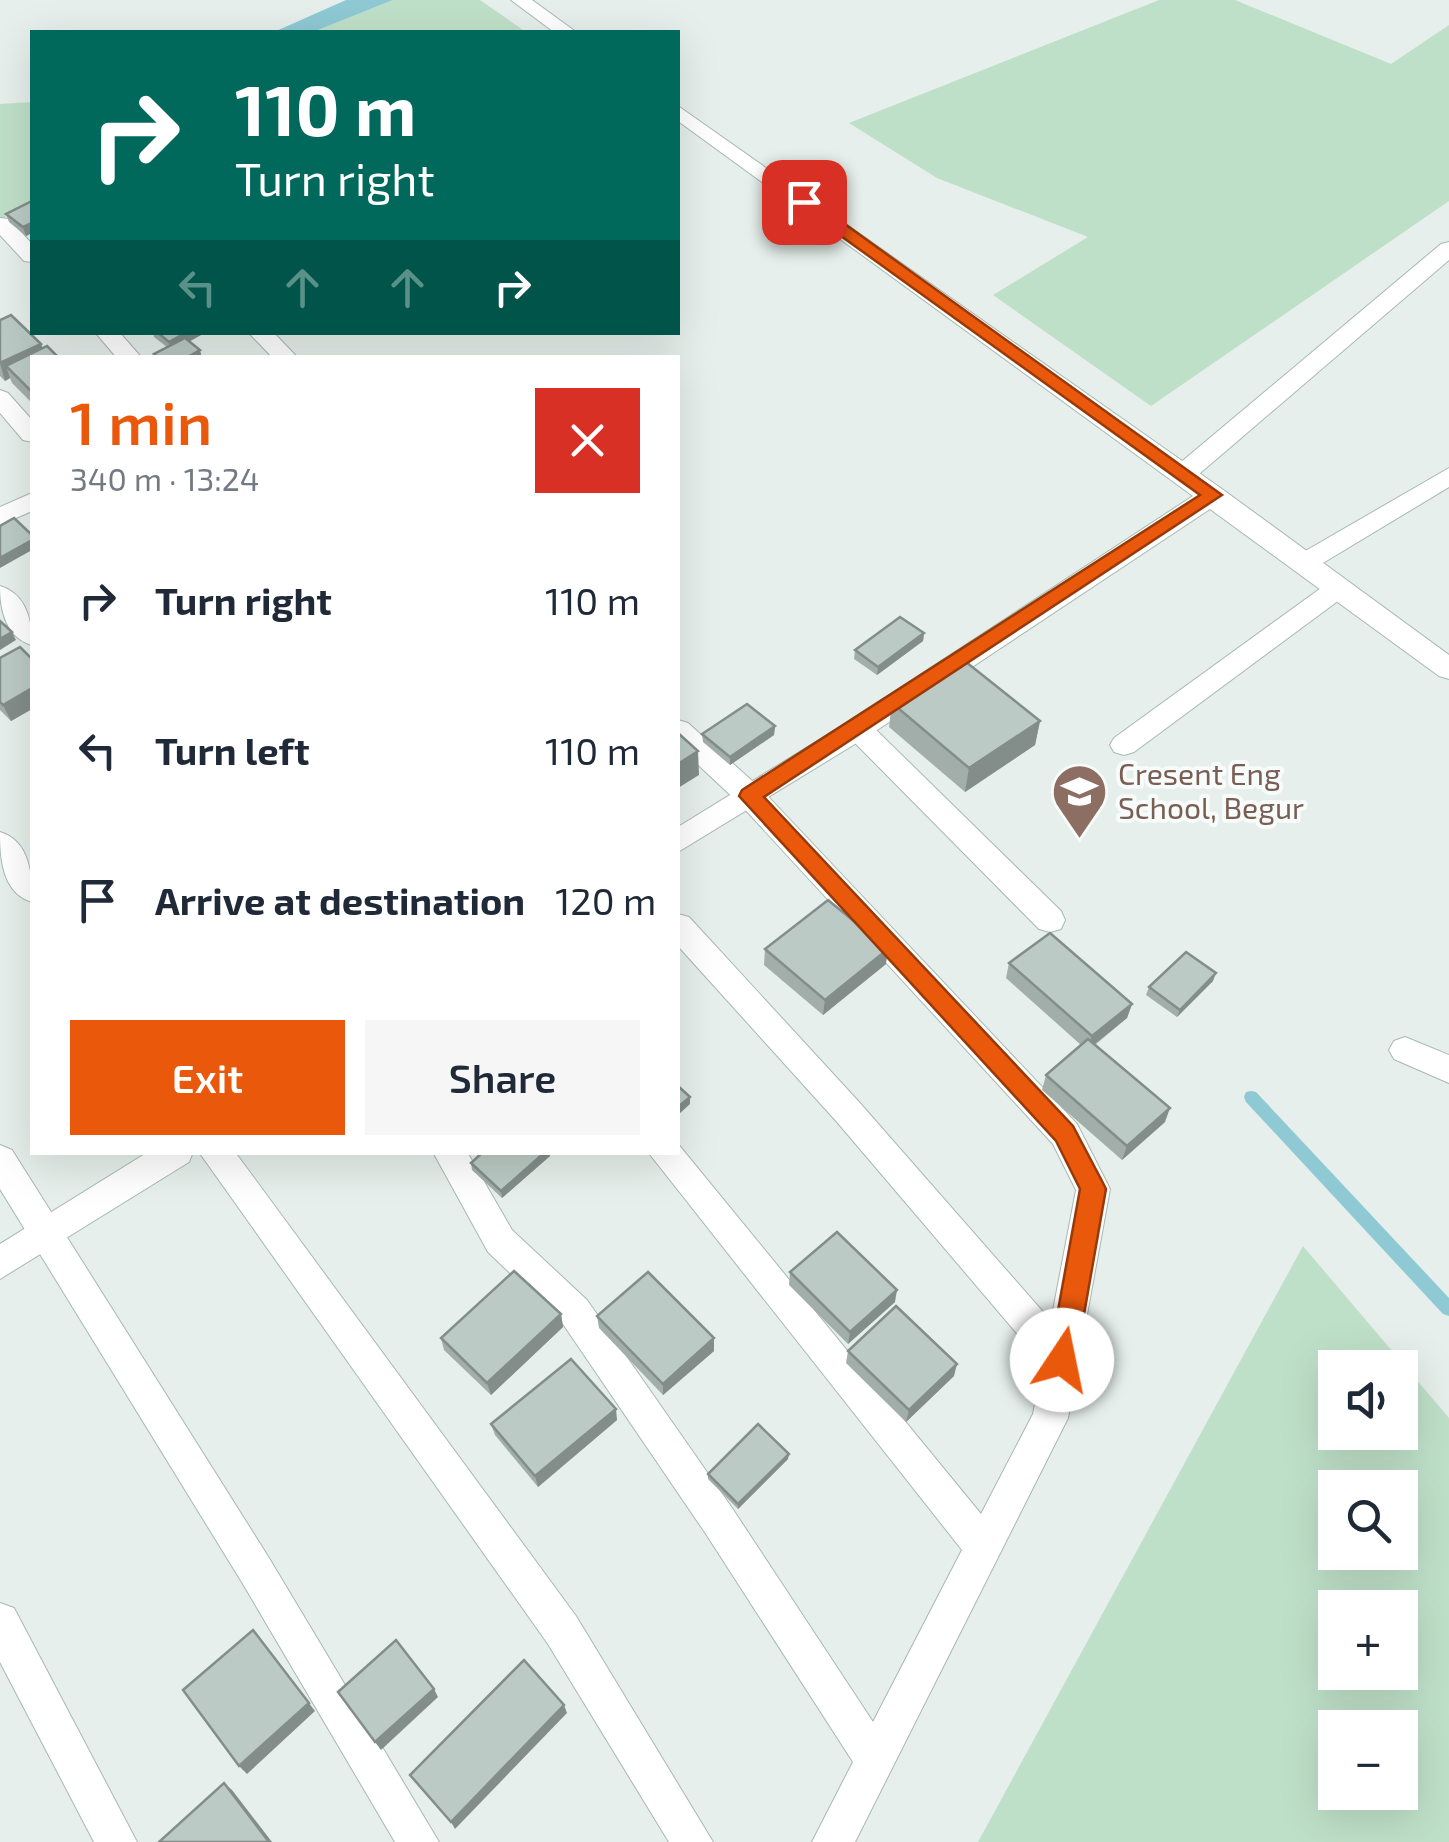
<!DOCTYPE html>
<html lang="en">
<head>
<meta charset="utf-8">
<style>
	body { margin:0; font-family:"Exo 2",sans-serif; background:#f6f6f7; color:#1f2937; height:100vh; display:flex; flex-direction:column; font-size:38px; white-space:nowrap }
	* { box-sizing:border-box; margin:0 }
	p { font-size:32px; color:#747a83 }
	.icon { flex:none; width:55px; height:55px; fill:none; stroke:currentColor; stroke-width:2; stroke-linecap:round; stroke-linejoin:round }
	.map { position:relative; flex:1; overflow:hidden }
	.sheet { position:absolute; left:30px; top:355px; width:650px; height:800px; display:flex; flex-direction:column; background:#fff; border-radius:0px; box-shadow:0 10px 40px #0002 }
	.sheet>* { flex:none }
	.top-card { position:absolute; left:30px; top:30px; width:650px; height:305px; border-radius:0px; box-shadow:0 10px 40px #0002; background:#00695c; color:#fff; overflow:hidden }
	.tools { position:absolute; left:1318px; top:1350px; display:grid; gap:20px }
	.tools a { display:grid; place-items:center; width:100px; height:100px; border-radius:0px; background:#fff; box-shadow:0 10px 40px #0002; font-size:50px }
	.pin { position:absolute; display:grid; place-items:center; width:85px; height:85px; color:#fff; margin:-42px; border-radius:20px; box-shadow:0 5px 15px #0006 }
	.me { position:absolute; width:110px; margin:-55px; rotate:11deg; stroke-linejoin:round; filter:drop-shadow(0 0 8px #0008) }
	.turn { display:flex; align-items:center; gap:35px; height:210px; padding:0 40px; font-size:45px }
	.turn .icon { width:130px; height:130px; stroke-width:2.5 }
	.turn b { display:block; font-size:70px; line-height:85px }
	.lanes { display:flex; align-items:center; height:95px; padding:0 40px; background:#0003; justify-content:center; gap:50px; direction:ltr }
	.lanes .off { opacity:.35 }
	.round { display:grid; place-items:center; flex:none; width:105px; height:105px; border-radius:0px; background:#f6f6f7 }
	.head { display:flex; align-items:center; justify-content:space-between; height:170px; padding:0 40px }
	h1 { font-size:60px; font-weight:600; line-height:75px; color:#ea580c }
	.action { display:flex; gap:20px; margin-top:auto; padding:20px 40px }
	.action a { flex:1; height:115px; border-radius:0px; background:#ea580c; color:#fff; font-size:40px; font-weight:600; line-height:115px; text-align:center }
	.action a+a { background:#f6f6f7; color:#1f2937 }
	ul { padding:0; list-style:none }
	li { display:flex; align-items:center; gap:30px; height:150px; padding:0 40px }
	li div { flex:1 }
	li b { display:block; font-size:38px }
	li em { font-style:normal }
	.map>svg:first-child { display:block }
	.green { fill:#bfe0c8; fill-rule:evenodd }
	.water { fill:#8ec9d4 }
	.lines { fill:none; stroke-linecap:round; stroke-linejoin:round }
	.stream { fill:#8ec9d4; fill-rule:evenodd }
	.minor-casing { stroke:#a8b8b2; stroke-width:2 }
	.tertiary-casing { stroke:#a8b8b2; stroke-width:2 }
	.minor { fill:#fff; fill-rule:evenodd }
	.tertiary { fill:#fff; fill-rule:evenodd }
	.wall { fill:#a1aea9 }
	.shaded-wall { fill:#838d89 }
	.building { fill:#bbcac4; stroke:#838d89; stroke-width:2.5 }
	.route { fill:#ea580c; stroke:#983908; stroke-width:2.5 }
	.labels { text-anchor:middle; stroke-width:8; stroke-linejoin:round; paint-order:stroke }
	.education-label { font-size:30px; fill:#785e54; stroke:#f7fbf9; text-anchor:start }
</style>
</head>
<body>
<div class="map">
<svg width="1449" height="1842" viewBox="0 0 1449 1842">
	<rect width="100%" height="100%" fill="#e6efeb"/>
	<g class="green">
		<polygon points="393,0 480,0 526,32 313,32"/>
		<polygon points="1159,0 1235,0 1391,64 1449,25 1449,201 1151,406 993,295 1088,237 937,178 849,123"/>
		<polygon points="32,102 32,206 0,219 0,104"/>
		<path d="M 1303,1246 L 1449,1418 L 1449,1842 L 978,1842 ZM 1335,1368 L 1400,1368 L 1400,1432 L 1335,1432 ZM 1335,1488 L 1400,1488 L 1400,1552 L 1335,1552 ZM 1335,1608 L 1400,1608 L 1400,1672 L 1335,1672 ZM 1335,1728 L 1400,1728 L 1400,1792 L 1335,1792 Z"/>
	</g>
	<polygon class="water" points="346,0 393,0 313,32 274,32"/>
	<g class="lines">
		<polygon class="stream" points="1251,1091 1256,1092 1449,1298 1449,1316 1443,1314 1246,1102 1244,1097 1246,1092"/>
		<defs>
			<g id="minor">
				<polygon points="0,218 9,219 32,244 32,262 24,261 0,235"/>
				<polygon points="1449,242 1449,260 1192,480 1174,480 1171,474 1174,468 1441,244"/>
				<polygon points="95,332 119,332 142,358 117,358"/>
				<polygon points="248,332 273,332 298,358 273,358"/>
				<polygon points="0,390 8,393 32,420 32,442 23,440 0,413"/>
				<polygon points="1449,468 1449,487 1313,569 1295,569 1291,563 1295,557"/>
				<polygon points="32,493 32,511 0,525 0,507"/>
				<polygon points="1337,580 1346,583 1350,589 1346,595 1134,752 1124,755 1114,752 1110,745 1114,738 1328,583"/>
				<path d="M 0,586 C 27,594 32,622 32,645 C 6,638 0,610 0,586 Z"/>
				<polygon points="858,719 868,722 1061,911 1065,920 1061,929 1050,932 1039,929 848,736 844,729 848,722"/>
				<polygon points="678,720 688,723 760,788 1077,1124 1110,1189 1068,1418 855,1842 812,1842 853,1762 706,1534 563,1324 488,1252 433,1152 467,1152 512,1230 587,1300 732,1508 873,1722 962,1550 648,1152 678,1152 678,1144 981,1514 1033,1414 1043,1364 837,1122 678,946 678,914 689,917 859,1102 1051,1321 1076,1190 1053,1144 740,804 678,746"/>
				<path d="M 0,832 C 30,841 32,875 32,902 C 2,893 0,858 0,832 Z"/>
				<polygon points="1405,1037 1449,1055 1449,1083 1394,1059 1389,1050 1394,1041"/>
				<polygon points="0,1145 12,1150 269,1558 439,1842 395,1842 243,1584 0,1189"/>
				<polygon points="199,1152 235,1152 576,1616 713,1842 669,1842 548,1644"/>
				<polygon points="0,1603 14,1608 137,1842 94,1842 0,1662"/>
			</g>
			<g id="tertiary">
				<polygon points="511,0 532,0 576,32 554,32"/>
				<polygon points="678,106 1222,489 1449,655 1449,679 1439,676 1210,509 868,736 678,852 678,827 848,722 1193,496 678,121"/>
				<polygon points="148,1152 193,1152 189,1162 0,1279 0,1244"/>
			</g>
		</defs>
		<use href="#minor" class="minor-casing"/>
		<use href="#tertiary" class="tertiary-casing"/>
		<use href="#minor" class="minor"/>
		<use href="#tertiary" class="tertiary"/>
	</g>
	<g class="wall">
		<polygon points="32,201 32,233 26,236 9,222 6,214"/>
		<polygon points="0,320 41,344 43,348 32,358 32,403 12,383 10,378 5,381 0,376"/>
		<polygon points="153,332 200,332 201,335 189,342 202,358 156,358 154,354 167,347 154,337"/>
		<polygon points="924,633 923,641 877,675 854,659 855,650"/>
		<polygon points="0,658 32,659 32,709 11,721 0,710"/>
		<polygon points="892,703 1040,721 1035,745 965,792 889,727"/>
		<polygon points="775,726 774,735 730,765 703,742 702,734"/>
		<polygon points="765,949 886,964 823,1015 764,965"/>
		<polygon points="1009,963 1132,1004 1127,1018 1095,1045 1165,1122 1122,1160 1042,1090 1046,1075 1081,1045 1006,978"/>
		<polygon points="1213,981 1177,1017 1146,995 1149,987"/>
		<polygon points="483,1152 550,1152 550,1156 502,1198 472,1170 471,1163"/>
		<polygon points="790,1272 895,1302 848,1344 789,1285"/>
		<polygon points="561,1314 563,1327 491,1395 444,1350 441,1338"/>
		<polygon points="597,1316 714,1351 663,1395 599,1328"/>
		<polygon points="848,1351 954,1376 906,1422 846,1363"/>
		<polygon points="617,1420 538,1487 495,1435 491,1424"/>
		<polygon points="788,1459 738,1509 708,1479 708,1474"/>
	</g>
	<g class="shaded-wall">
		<polygon points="32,223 32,233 26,236 23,227"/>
		<polygon points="187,332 200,332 201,335 171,351 169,342"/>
		<polygon points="41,344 46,358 6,366 10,378 5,381 0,363"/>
		<polygon points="200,350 202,358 186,358"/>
		<polygon points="32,540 32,550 0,568 0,558"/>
		<polygon points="12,632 16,640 0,650 0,639"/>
		<polygon points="924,633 923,641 877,675 878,667"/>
		<polygon points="32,688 32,709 11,721 3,705"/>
		<polygon points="1040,721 1035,745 965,792 969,768"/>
		<polygon points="775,726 774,735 730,765 730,757"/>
		<polygon points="698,751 699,775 678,788 678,764"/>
		<polygon points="888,949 886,964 823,1015 825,1000"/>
		<polygon points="1216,973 1213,981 1177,1017 1180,1010"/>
		<polygon points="1132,1004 1127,1018 1087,1050 1092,1036"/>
		<polygon points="690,1097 690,1104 678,1115 678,1107"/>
		<polygon points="1170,1108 1165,1122 1122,1160 1127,1146"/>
		<polygon points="545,1152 550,1152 550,1156 502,1198 501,1191"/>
		<polygon points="897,1290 895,1302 848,1344 850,1332"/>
		<polygon points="561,1314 563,1327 491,1395 487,1383"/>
		<polygon points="714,1338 714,1351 663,1395 663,1384"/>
		<polygon points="957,1364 954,1376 906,1422 909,1410"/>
		<polygon points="616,1409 617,1420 538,1487 535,1476"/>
		<polygon points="789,1454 788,1459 738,1509 738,1504"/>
		<polygon points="260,1640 315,1711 247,1774 239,1766"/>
		<polygon points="434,1689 438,1697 381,1750 375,1742"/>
		<polygon points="564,1705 567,1713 455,1829 451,1822"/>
		<polygon points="224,1783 232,1790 272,1842 269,1842"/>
	</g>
	<g class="building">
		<polygon points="32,201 32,223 23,227 6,214"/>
		<polygon points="11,315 41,344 0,363 0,320"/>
		<polygon points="157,332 187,332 169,342"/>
		<polygon points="185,338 200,350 186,358 159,358 154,354"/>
		<polygon points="47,346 59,358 32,358 32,390 31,391 6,366"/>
		<polygon points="14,518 32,535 32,540 0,558 0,526"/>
		<polygon points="900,617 924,633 878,667 855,650"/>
		<polygon points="0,621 12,632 0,639"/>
		<polygon points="20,647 32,659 32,688 3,705 0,702 0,658"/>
		<polygon points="961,658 1040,721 969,768 892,703"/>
		<polygon points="747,704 775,726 730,757 702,734"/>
		<polygon points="678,733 698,751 678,764"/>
		<polygon points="828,900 888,949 825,1000 765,949"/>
		<polygon points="1050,933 1132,1004 1092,1036 1009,963"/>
		<polygon points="1186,952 1216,973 1180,1010 1149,987"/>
		<polygon points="1088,1039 1170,1108 1127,1146 1046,1075"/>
		<polygon points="678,1086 690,1097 678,1107"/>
		<polygon points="483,1152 545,1152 501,1191 471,1163"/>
		<polygon points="837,1232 897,1290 850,1332 790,1272"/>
		<polygon points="514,1271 561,1314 487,1383 441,1338"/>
		<polygon points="648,1272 714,1338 663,1384 597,1316"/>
		<polygon points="896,1306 957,1364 909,1410 848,1351"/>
		<polygon points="571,1359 616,1409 535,1476 491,1424"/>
		<polygon points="758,1424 789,1454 738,1504 708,1474"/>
		<polygon points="253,1630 309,1703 239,1766 183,1690"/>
		<polygon points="396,1640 434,1689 375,1742 338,1692"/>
		<polygon points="524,1660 564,1705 451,1822 410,1775"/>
		<polygon points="224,1783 269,1842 159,1842"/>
	</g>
	<polygon class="route" points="798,199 810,199 1222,495 764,797 1073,1126 1102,1181 1106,1189 1076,1360 1072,1369 1062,1373 1053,1369 1049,1360 1080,1189 1056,1141 739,796 742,790 1200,495 798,205"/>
	<defs>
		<symbol id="school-pin" viewBox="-11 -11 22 30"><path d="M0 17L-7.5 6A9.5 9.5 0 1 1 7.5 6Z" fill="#8d6e63" stroke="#f7fbf9"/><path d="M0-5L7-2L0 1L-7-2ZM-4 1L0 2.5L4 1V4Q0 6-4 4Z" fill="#fff"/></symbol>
	</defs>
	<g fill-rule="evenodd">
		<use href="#school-pin" x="1048" y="760" width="63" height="86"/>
	</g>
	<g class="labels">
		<g class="education-label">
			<text x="1118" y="785">Cresent Eng<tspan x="1118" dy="34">School, Begur</tspan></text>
		</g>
	</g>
</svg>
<div class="tools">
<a><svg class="icon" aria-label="sound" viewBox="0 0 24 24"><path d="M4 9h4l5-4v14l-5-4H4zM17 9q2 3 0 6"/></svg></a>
<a><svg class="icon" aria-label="search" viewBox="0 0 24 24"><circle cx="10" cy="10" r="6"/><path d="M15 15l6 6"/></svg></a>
<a>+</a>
<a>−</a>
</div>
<div class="pin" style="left:804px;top:202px;background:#d93025"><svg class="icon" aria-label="arrive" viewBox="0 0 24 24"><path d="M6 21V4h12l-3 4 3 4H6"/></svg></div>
<svg class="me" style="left:1062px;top:1360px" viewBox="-20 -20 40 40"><circle r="19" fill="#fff"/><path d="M0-13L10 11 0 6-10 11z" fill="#ea580c"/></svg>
<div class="top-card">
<div class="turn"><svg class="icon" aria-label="right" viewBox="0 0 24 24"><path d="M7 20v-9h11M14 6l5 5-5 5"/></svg><div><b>110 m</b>Turn right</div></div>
<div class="lanes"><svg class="icon off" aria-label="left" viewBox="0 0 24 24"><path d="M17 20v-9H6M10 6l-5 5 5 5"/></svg><svg class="icon off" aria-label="ahead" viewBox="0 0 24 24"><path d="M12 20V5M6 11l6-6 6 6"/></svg><svg class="icon off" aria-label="ahead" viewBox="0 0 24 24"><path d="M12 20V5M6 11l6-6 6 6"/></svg><svg class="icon" aria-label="right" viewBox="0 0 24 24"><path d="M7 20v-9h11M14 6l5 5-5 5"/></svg></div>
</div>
<section class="sheet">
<div class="head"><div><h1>1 min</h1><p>340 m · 13:24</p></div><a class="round" style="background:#d93025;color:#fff"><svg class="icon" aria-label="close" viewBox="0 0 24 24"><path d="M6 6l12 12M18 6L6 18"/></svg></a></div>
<ul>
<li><svg class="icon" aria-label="right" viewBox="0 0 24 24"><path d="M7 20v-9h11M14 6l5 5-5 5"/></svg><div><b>Turn right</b></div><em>110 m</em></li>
<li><svg class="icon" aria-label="left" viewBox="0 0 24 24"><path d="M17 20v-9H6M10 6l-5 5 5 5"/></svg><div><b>Turn left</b></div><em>110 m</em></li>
<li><svg class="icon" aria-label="arrive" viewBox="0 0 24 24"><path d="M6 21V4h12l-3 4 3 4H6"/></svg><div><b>Arrive at destination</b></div><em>120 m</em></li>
</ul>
<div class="action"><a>Exit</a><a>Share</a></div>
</section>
</div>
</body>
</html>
